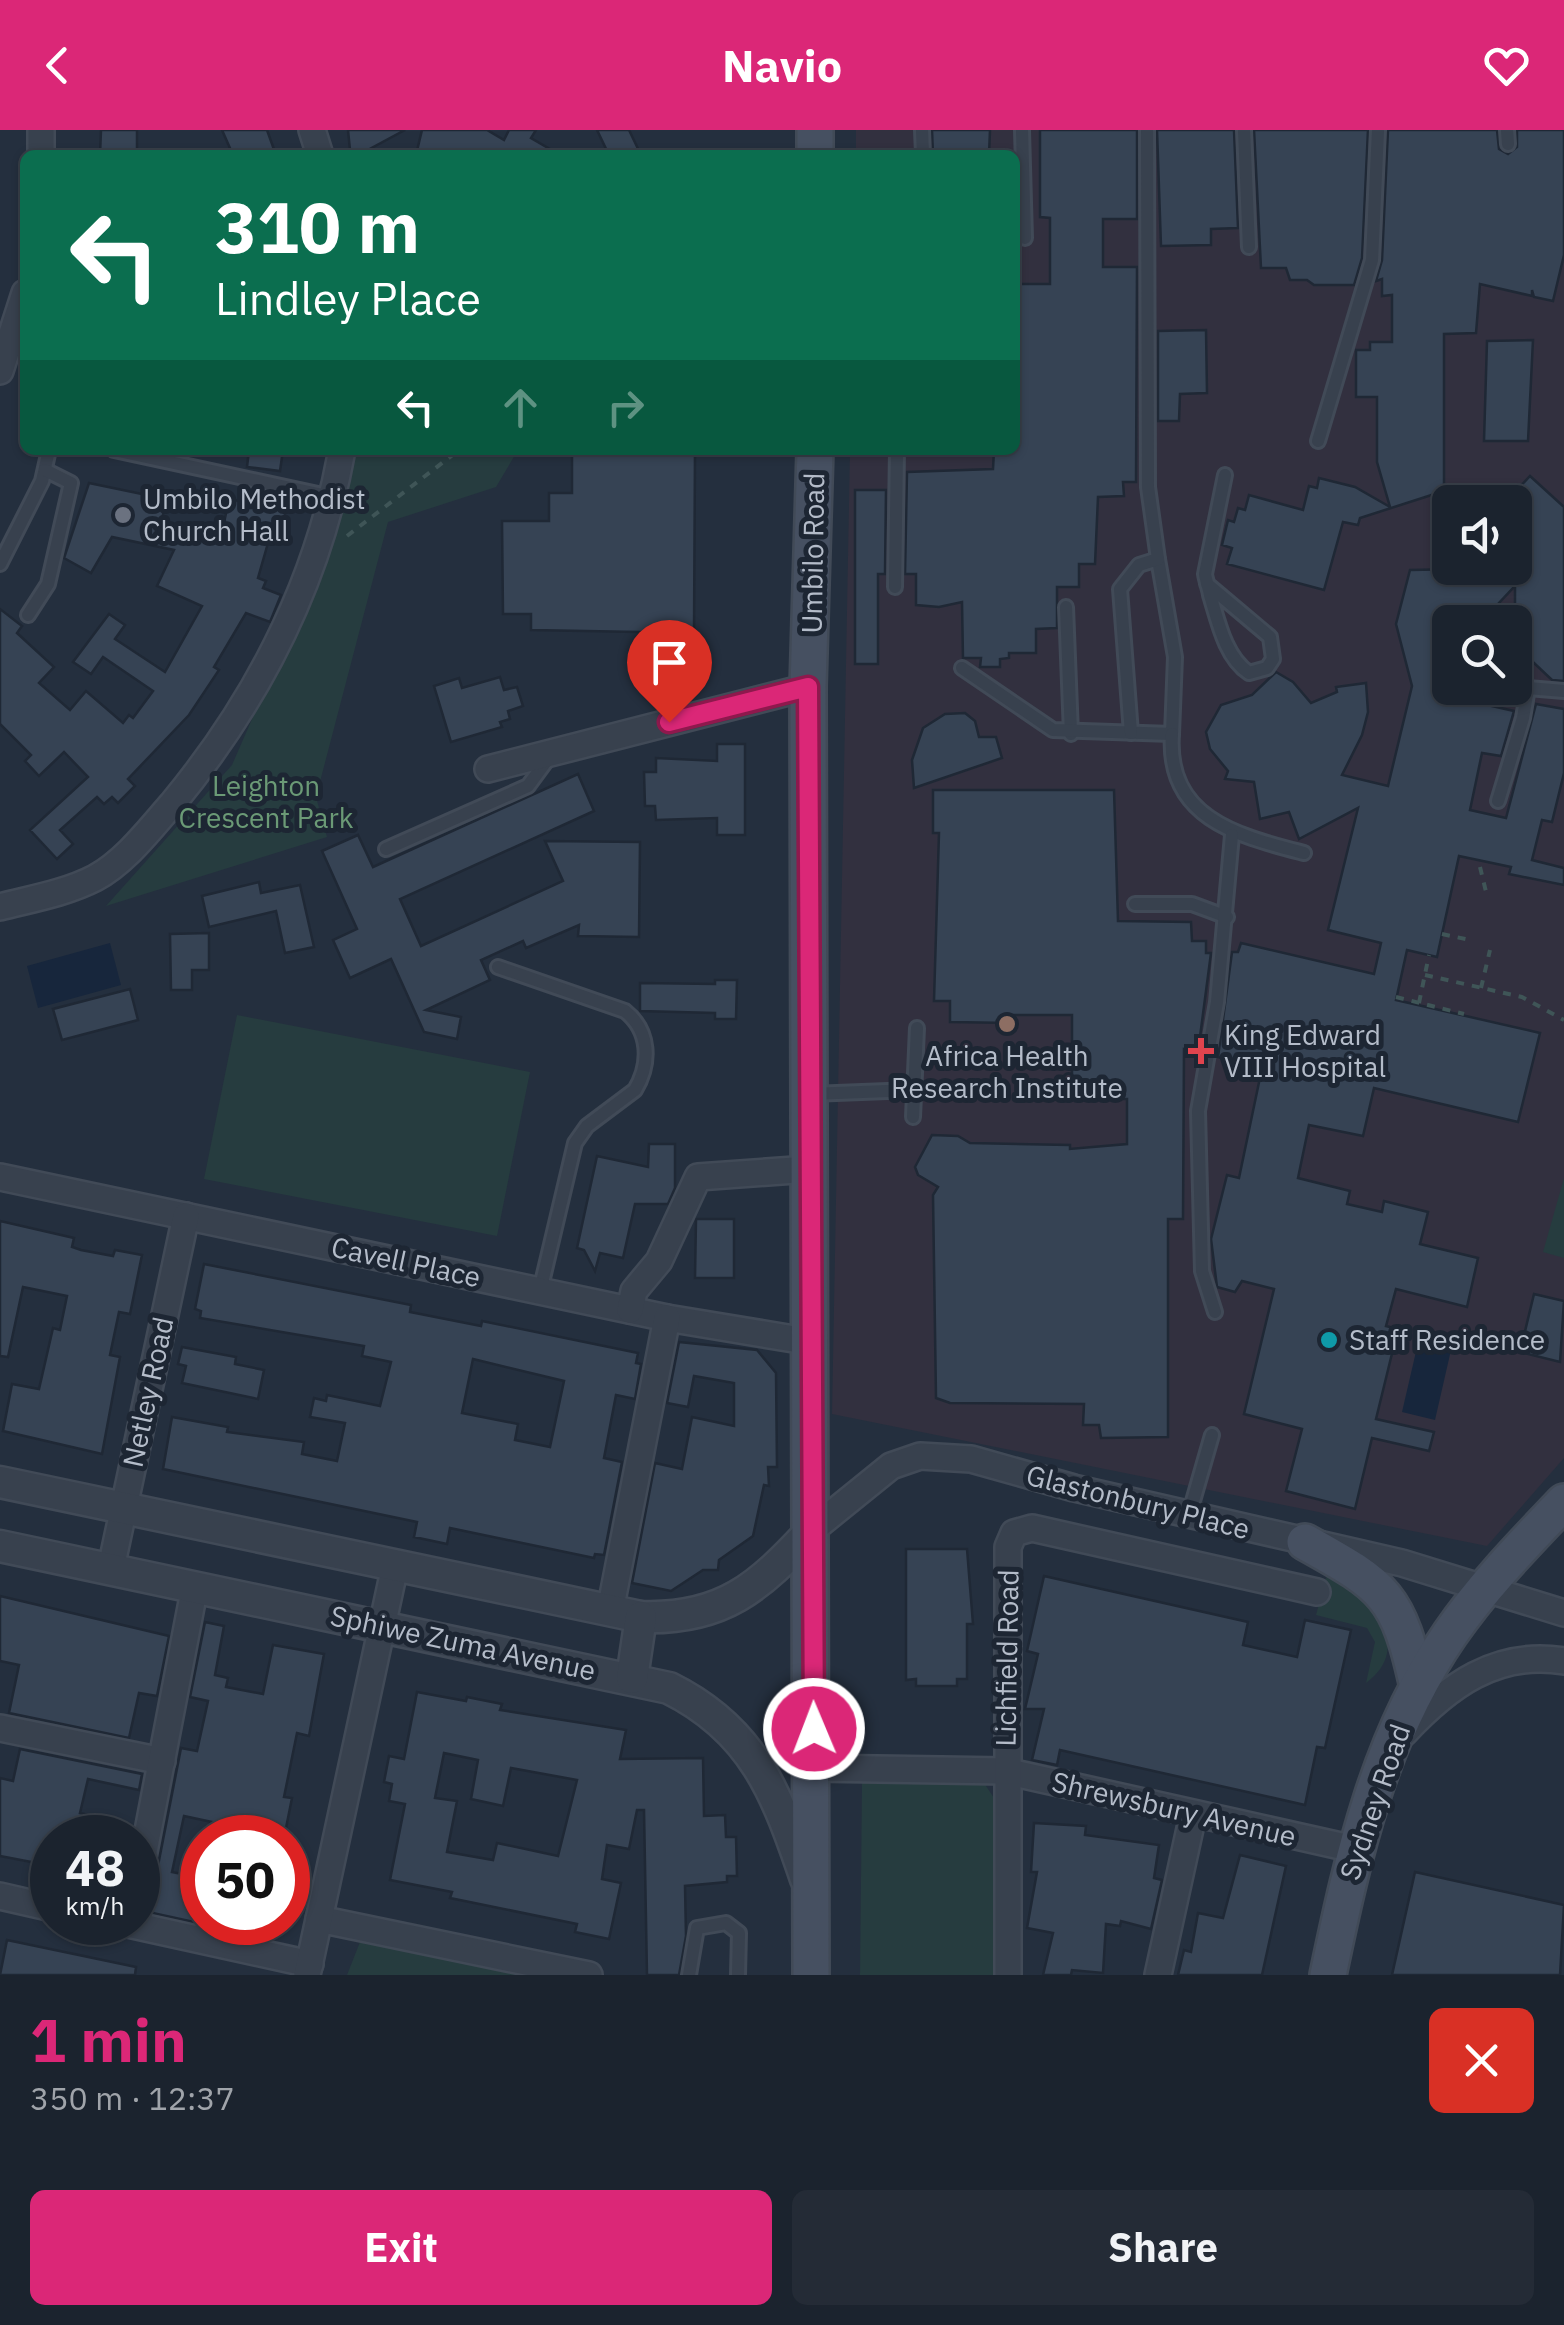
<!DOCTYPE html>
<html lang="en">
<head>
<meta charset="utf-8">
<style>
	body { margin:0; font-family:"IBM Plex Sans",sans-serif; background:#242b36; color:#f1f3f6; height:100vh; display:flex; flex-direction:column; font-size:38px; white-space:nowrap }
	* { box-sizing:border-box; margin:0 }
	p { font-size:32px; color:#a0a4aa }
	.icon { flex:none; width:55px; height:55px; fill:none; stroke:currentColor; stroke-width:2; stroke-linecap:round; stroke-linejoin:round }
	.map { position:relative; height:1845px; overflow:hidden }
	.details { display:flex; flex-direction:column; background:#1b232e; flex:1 }
	.details>* { flex:none }
	.top-card { position:absolute; left:20px; top:20px; width:1000px; height:305px; border-radius:15px; box-shadow:0 2px 8px #0004,0 0 0 2px #39404a; background:#0b6e4f; color:#fff; overflow:hidden }
	.controls { position:absolute; left:1432px; top:355px; display:grid; gap:20px }
	.controls a { display:grid; place-items:center; width:100px; height:100px; border-radius:15px; background:#1b232e; box-shadow:0 2px 8px #0004,0 0 0 2px #39404a; font-size:50px }
	.speed { position:absolute; left:30px; top:1685px; display:flex; gap:20px; font-size:50px; font-weight:700; text-align:center }
	.speed>* { display:grid; place-content:center; width:130px; height:130px; border-radius:50%; background:#1b232e; box-shadow:0 2px 8px #0004,0 0 0 2px #39404a; line-height:1 }
	.speed small { font-size:25px; font-weight:400 }
	.speed .limit { border:15px solid #d22; background:#fff; color:#111 }
	.pin { position:absolute; display:grid; place-items:center; width:85px; height:85px; color:#fff; margin:-102px -42px; border-radius:50% 50% 50% 0; rotate:-45deg; box-shadow:0 0 10px #0007 }
	.pin .icon { rotate:45deg }
	.me { position:absolute; width:110px; margin:-55px; rotate:359deg; stroke-linejoin:round; filter:drop-shadow(0 0 8px #0008) }
	.turn { display:flex; align-items:center; gap:35px; height:210px; padding:0 30px; font-size:45px }
	.turn .icon { width:130px; height:130px; stroke-width:2.5 }
	.turn b { display:block; font-size:70px; line-height:85px }
	.lanes { display:flex; align-items:center; height:95px; padding:0 30px; background:#0003; justify-content:center; gap:50px; direction:ltr }
	.lanes .off { opacity:.35 }
	.round { display:grid; place-items:center; flex:none; width:105px; height:105px; border-radius:15px; background:#242b36 }
	.overview { display:flex; align-items:center; justify-content:space-between; height:170px; padding:0 30px }
	h1 { font-size:60px; font-weight:700; line-height:75px; color:#db2777 }
	.action { display:flex; gap:20px; margin-top:auto; padding:20px 30px }
	.action a { flex:1; height:115px; border-radius:15px; background:#db2777; color:#fff; font-size:40px; font-weight:700; line-height:115px; text-align:center }
	.action a+a { background:#242b36; color:#f1f3f6 }
	header { display:flex; justify-content:space-between; align-items:center; height:130px; padding:0 30px; background:#db2777; color:#fff; font-size:45px; font-weight:700 }
	.map>svg:first-child { display:block }
	.medical { fill:#32303f; fill-rule:evenodd }
	.green { fill:#263c3f }
	.water { fill:#17263c }
	.building { fill:#364354; stroke:#1f2835; stroke-width:2.5; fill-rule:evenodd }
	.lines { fill:none; stroke-linecap:round; stroke-linejoin:round }
	.service-casing { stroke:#414a57; stroke-width:18 }
	.minor-casing { stroke:#414a57; stroke-width:30 }
	.tertiary-casing { stroke:#414a57; stroke-width:35 }
	.secondary-casing { stroke:#414a57; stroke-width:40 }
	.path { stroke:#3f5557; stroke-width:4; stroke-dasharray:8 8; stroke-linecap:butt }
	.service { stroke:#38414e; stroke-width:12 }
	.minor { stroke:#38414e; stroke-width:25 }
	.tertiary { stroke:#38414e; stroke-width:30 }
	.secondary { stroke:#465061; stroke-width:35 }
	.route-casing { stroke:#8e194d; stroke-width:25 }
	.route { stroke:#db2777; stroke-width:18 }
	.worship-dot { fill:#6b7280; stroke:#1d2633; stroke-width:4 }
	.education-dot { fill:#8d6e63; stroke:#1d2633; stroke-width:4 }
	.health-dot { fill:#e0444e; stroke:#1d2633; stroke-width:4 }
	.culture-dot { fill:#0f9aa8; stroke:#1d2633; stroke-width:4 }
	.labels { text-anchor:middle; stroke-width:10; stroke-linejoin:round; paint-order:stroke }
	.poi-label { font-size:28px; fill:#b4bcc9; stroke:#1d2633; text-anchor:start }
	.street-label { font-size:28px; fill:#b4bcc9; stroke:#1d2633 }
	.park-label { font-size:28px; fill:#6b9a76; stroke:#1d2633 }
</style>
</head>
<body>
<header><svg class="icon" aria-label="back" viewBox="0 0 24 24"><path d="M15 5l-7 7 7 7"/></svg>Navio<svg class="icon" aria-label="heart" viewBox="0 0 24 24"><path d="M12 20l-8-8c-3-5 5-10 8-4 3-6 11-1 8 4z"/></svg></header>
<div class="map">
<svg width="1564" height="1845" viewBox="0 0 1564 1845">
	<rect width="100%" height="100%" fill="#242f3e"/>
	<path class="medical" d="M 856,0 L 1564,0 L 1564,1328 L 1487,1416 L 832,1284 L 850,320 L 1015,320 L 1015,25 L 856,25 ZM 1450,372 L 1515,372 L 1515,438 L 1450,438 ZM 1450,492 L 1515,492 L 1515,558 L 1450,558 Z"/>
	<g class="green">
		<polygon points="352,320 518,320 496,357 388,392 316,667 327,707 106,776 232,635 327,417"/>
		<polygon points="237,885 530,942 497,1106 204,1049"/>
		<polygon points="1564,1048 1564,1128 1543,1122"/>
		<path d="M 1327,1445 C 1371,1460 1416,1517 1366,1553 L 1375,1512 L 1367,1498 L 1316,1485 Z"/>
		<polygon points="862,1653 984,1653 996,1671 995,1845 860,1845"/>
		<polygon points="360,1812 530,1845 347,1845"/>
	</g>
	<g class="water">
		<polygon points="110,813 121,855 38,878 27,836"/>
		<polygon points="1421,1200 1454,1207 1435,1290 1402,1282"/>
	</g>
	<g class="building">
		<polygon points="101,0 137,0 137,25 100,25"/>
		<polygon points="222,0 267,0 276,25 233,25"/>
		<polygon points="348,0 405,0 364,22 350,20"/>
		<polygon points="422,0 487,0 504,10 509,0 536,0 531,8 560,25 416,25"/>
		<polygon points="597,0 629,0 641,25 609,25"/>
		<polygon points="932,0 990,0 989,25 933,25"/>
		<polygon points="1040,0 1137,0 1137,89 1103,89 1103,137 1137,137 1136,352 1123,352 1124,366 1098,367 1095,434 1079,434 1079,457 1057,457 1057,498 1036,499 1036,523 1009,523 1009,528 1000,529 1000,537 980,537 981,528 963,528 962,472 939,477 916,475 916,444 905,444 907,342 993,339 994,320 1015,320 1015,154 1050,154 1050,88 1040,87"/>
		<polygon points="1157,0 1234,0 1238,98 1211,99 1211,115 1161,116"/>
		<polygon points="1254,0 1368,0 1362,128 1354,155 1314,155 1307,150 1290,150 1286,138 1261,138"/>
		<polygon points="1388,0 1497,0 1499,19 1508,24 1517,17 1517,0 1564,0 1564,125 1553,171 1534,167 1532,160 1532,166 1480,154 1476,203 1444,204 1444,361 1360,388 1358,395 1343,392 1324,460 1227,434 1232,418 1222,415 1228,390 1234,392 1238,378 1245,380 1249,365 1303,380 1309,356 1317,358 1319,348 1355,357 1390,377 1377,332 1377,267 1356,267 1356,220 1370,220 1370,212 1392,212 1392,165 1382,166 1382,149 1376,151 1382,130"/>
		<polygon points="1206,200 1207,263 1180,264 1179,291 1158,291 1158,201"/>
		<polygon points="1533,210 1528,311 1484,311 1487,211"/>
		<polygon points="249,320 283,320 280,341 247,337"/>
		<polygon points="572,320 695,320 694,503 531,500 531,484 503,484 502,391 549,391 549,363 572,363"/>
		<polygon points="1530,346 1564,377 1564,551 1552,550 1515,515 1515,456 1481,492 1450,492 1450,558 1494,568 1492,576 1514,581 1501,626 1482,623 1470,680 1506,688 1536,574 1564,579 1564,643 1552,692 1542,690 1532,730 1564,738 1564,755 1509,744 1511,737 1459,726 1437,827 1407,820 1396,870 1540,903 1518,992 1374,958 1363,1006 1309,995 1298,1048 1350,1061 1347,1074 1382,1082 1384,1071 1428,1082 1420,1114 1478,1128 1467,1177 1396,1159 1386,1196 1398,1199 1376,1289 1434,1302 1429,1321 1372,1308 1355,1379 1286,1361 1302,1299 1244,1284 1274,1159 1242,1151 1235,1162 1217,1157 1211,1109 1227,1045 1239,1048 1262,938 1218,927 1232,822 1238,822 1241,813 1374,844 1381,813 1328,800 1358,678 1299,709 1289,682 1260,689 1254,652 1225,649 1228,641 1210,619 1206,602 1221,575 1252,565 1276,542 1293,552 1311,573 1337,562 1336,557 1366,553 1368,582 1362,605 1342,645 1388,656 1412,556 1396,494 1410,440 1515,438 1515,362"/>
		<polygon points="89,353 166,369 162,390 220,412 229,369 286,380 282,397 272,399 258,448 266,451 263,458 281,465 270,492 246,483 214,537 219,540 189,585 128,649 135,656 118,673 112,667 104,674 97,667 60,700 73,714 57,729 30,700 88,647 64,622 39,646 25,631 31,625 0,594 0,479 22,496 17,503 54,537 39,553 70,580 86,561 123,593 129,585 133,588 153,561 103,527 91,544 73,532 109,484 125,495 115,509 165,542 202,476 157,456 174,420 112,407 91,443 64,428"/>
		<polygon points="855,360 886,360 885,444 878,444 878,534 855,534"/>
		<polygon points="500,547 504,560 517,557 523,576 508,581 510,589 500,592 502,597 451,612 434,556 459,548 462,558"/>
		<polygon points="965,583 975,591 979,607 996,607 1002,628 914,658 912,630 923,598 945,584"/>
		<polygon points="717,614 745,614 745,705 717,705 717,688 656,690 655,676 645,676 644,642 656,642 656,628 717,631"/>
		<polygon points="578,644 594,681 400,769 421,816 563,751 545,711 640,712 639,807 578,806 579,795 526,818 523,811 481,830 490,850 426,880 461,887 457,909 424,902 391,829 350,848 333,810 357,799 322,721 358,705 373,737"/>
		<polygon points="933,660 1114,660 1118,791 1191,792 1192,811 1206,811 1206,823 1211,823 1198,922 1184,919 1183,1089 1168,1089 1168,1307 1101,1308 1099,1295 1083,1295 1084,1274 950,1273 936,1268 933,1065 938,1057 918,1045 915,1037 932,1005 958,1006 970,1013 1070,1015 1070,1019 1127,1014 1127,969 1072,969 1072,885 1010,885 1010,893 950,892 950,871 934,871 939,703 933,703"/>
		<polygon points="259,752 261,763 300,755 314,817 285,823 276,781 209,797 202,766"/>
		<polygon points="209,803 209,840 192,840 192,860 171,860 170,804"/>
		<polygon points="715,850 737,850 736,889 715,889 715,883 640,881 640,853 715,854"/>
		<polygon points="130,859 138,890 62,910 53,879"/>
		<polygon points="649,1014 675,1014 675,1058 668,1074 635,1074 623,1128 600,1123 595,1141 584,1120 577,1118 597,1026 648,1037"/>
		<polygon points="696,1089 734,1089 734,1148 695,1148"/>
		<polygon points="0,1091 74,1108 72,1117 81,1120 113,1126 115,1120 142,1125 130,1184 119,1182 110,1225 120,1227 102,1324 3,1301 12,1254 39,1259 53,1198 60,1200 67,1166 23,1157 8,1227 0,1226"/>
		<path d="M 204,1134 L 411,1175 L 410,1182 L 481,1196 L 482,1191 L 638,1223 L 636,1233 L 641,1234 L 635,1269 L 616,1265 L 604,1328 L 622,1332 L 604,1425 L 595,1424 L 594,1428 L 450,1398 L 447,1414 L 414,1407 L 417,1392 L 163,1339 L 172,1287 L 228,1297 L 227,1302 L 304,1312 L 302,1324 L 337,1331 L 345,1293 L 310,1287 L 314,1268 L 326,1271 L 327,1265 L 380,1276 L 391,1232 L 362,1226 L 364,1216 L 200,1188 L 201,1181 L 195,1179 ZM 473,1229 L 564,1251 L 550,1317 L 515,1310 L 518,1294 L 462,1283 Z"/>
		<polygon points="1534,1164 1564,1171 1560,1232 1520,1222"/>
		<polygon points="679,1212 757,1220 776,1243 777,1337 768,1337 769,1356 764,1355 753,1406 719,1430 718,1440 703,1440 671,1461 632,1453 655,1333 682,1339 692,1287 734,1296 734,1253 694,1246 688,1277 667,1273"/>
		<polygon points="182,1217 236,1227 235,1234 264,1240 258,1269 182,1253 186,1236 178,1234"/>
		<polygon points="906,1419 967,1419 973,1494 967,1494 967,1549 957,1549 957,1556 916,1556 916,1549 906,1550"/>
		<polygon points="1044,1446 1248,1492 1243,1515 1297,1527 1305,1490 1351,1500 1325,1618 1317,1617 1305,1675 1060,1620 1057,1635 1032,1630 1044,1579 1025,1579 1038,1524 1027,1521"/>
		<polygon points="0,1466 169,1506 157,1566 139,1563 129,1608 9,1583 19,1535 0,1531"/>
		<polygon points="205,1492 224,1496 215,1545 228,1548 226,1557 263,1564 273,1515 324,1524 309,1606 297,1603 284,1667 292,1668 284,1708 224,1708 226,1695 184,1686 172,1742 202,1748 203,1794 139,1780 141,1769 154,1756 181,1618 197,1621 208,1571 190,1567"/>
		<path d="M 417,1562 L 466,1571 L 467,1567 L 502,1574 L 500,1580 L 626,1600 L 620,1629 L 703,1628 L 704,1686 L 725,1685 L 726,1707 L 736,1707 L 737,1746 L 727,1746 L 727,1752 L 685,1756 L 686,1806 L 679,1845 L 647,1845 L 644,1680 L 637,1680 L 629,1719 L 607,1715 L 602,1749 L 621,1753 L 609,1809 L 575,1802 L 577,1794 L 450,1768 L 452,1762 L 390,1750 L 405,1674 L 389,1671 L 392,1654 L 384,1652 L 389,1626 L 404,1629 ZM 444,1623 L 478,1630 L 471,1669 L 503,1676 L 511,1638 L 577,1650 L 558,1726 L 497,1713 L 493,1730 L 447,1722 L 457,1671 L 435,1668 Z"/>
		<polygon points="20,1619 142,1644 139,1660 88,1649 80,1683 132,1696 130,1708 52,1708 52,1736 0,1726 0,1648 13,1651"/>
		<polygon points="1034,1693 1086,1696 1085,1705 1159,1715 1154,1748 1162,1750 1151,1799 1121,1791 1120,1796 1106,1794 1103,1843 1072,1840 1071,1845 1043,1845 1053,1803 1027,1798 1037,1742 1031,1742"/>
		<polygon points="1240,1725 1286,1736 1262,1845 1178,1845 1184,1820 1191,1822 1198,1783 1223,1788"/>
		<polygon points="1415,1742 1564,1775 1560,1845 1392,1845"/>
		<polygon points="7,1810 136,1837 135,1845 0,1845"/>
	</g>
	<g class="lines">
		<defs>
			<g id="service">
				<polyline points="922,0 923,25"/>
				<polyline points="1022,0 1025,108"/>
				<polyline points="1244,0 1249,117"/>
				<polyline points="1507,0 1508,14"/>
				<polyline points="1318,311 1372,130 1378,0"/>
				<polyline points="114,320 332,367"/>
				<polyline points="0,434 42,351 49,320"/>
				<path d="M 1207,454 L 1270,507 L 1273,529 L 1267,538 L 1249,543 C 1225,527 1218,491 1210,465 C 1209,458 1206,451 1205,444 L 1225,345"/>
				<polyline points="895,457 897,320"/>
				<polyline points="1066,477 1071,604"/>
				<polyline points="28,485 48,454 71,353 45,340"/>
				<polyline points="962,538 1053,600 1172,604 1175,527 1158,429"/>
				<polyline points="1131,603 1120,459 1139,435 1158,429 1148,357 1147,0"/>
				<path d="M 1172,604 C 1166,689 1239,706 1304,723"/>
				<polyline points="1498,671 1523,588 1528,558 1564,561"/>
				<polyline points="386,719 528,656 550,626"/>
				<polyline points="1135,774 1192,774 1227,787"/>
				<path d="M 498,837 L 625,881 C 650,901 651,933 635,960 L 587,996 L 575,1013 L 540,1161"/>
				<polyline points="811,964 913,960"/>
				<polyline points="913,987 917,898"/>
				<polyline points="1215,1182 1202,1141 1198,981 1217,872 1232,705"/>
				<polyline points="1189,1385 1212,1305"/>
				<polyline points="689,1845 697,1798 726,1793 739,1803 738,1845"/>
			</g>
			<g id="minor">
				<polyline points="312,0 320,25"/>
				<polyline points="41,25 41,0"/>
				<polyline points="0,241 25,163"/>
				<polyline points="488,639 808,557"/>
				<path d="M 0,777 C 31,769 66,763 95,748 C 125,732 150,699 172,674 C 258,570 318,453 342,320"/>
				<polyline points="0,1047 667,1188 812,1212"/>
				<polyline points="630,1180 634,1161 659,1131 698,1047 809,1039"/>
				<polyline points="812,1400 891,1336 920,1326 971,1329 1074,1358 1402,1433 1564,1483"/>
				<polyline points="111,1438 186,1086"/>
				<polyline points="610,1481 667,1188"/>
				<polyline points="0,1598 162,1631"/>
				<path d="M 1404,1603 C 1448,1556 1496,1520 1564,1531"/>
				<polyline points="814,1638 1005,1641 1354,1719"/>
				<polyline points="138,1753 195,1456"/>
				<polyline points="0,1766 52,1778"/>
				<polyline points="319,1789 589,1845"/>
				<polyline points="119,1792 310,1834"/>
				<polyline points="307,1845 395,1436"/>
				<polyline points="1008,1845 1008,1417 1014,1403 1032,1398 1317,1462"/>
				<polyline points="1158,1845 1193,1685"/>
			</g>
			<g id="tertiary">
				<path d="M 0,1352 L 641,1487 C 723,1490 759,1457 812,1400"/>
				<path d="M 0,1416 L 669,1558 C 754,1600 777,1664 806,1749"/>
				<polyline points="632,1548 641,1487"/>
			</g>
			<g id="secondary">
				<polyline points="815,0 815,25"/>
				<path d="M 1305,1412 C 1386,1457 1398,1465 1418,1557"/>
				<polyline points="811,1845 808,557 815,320"/>
				<path d="M 1328,1845 C 1353,1725 1379,1607 1450,1504 C 1483,1456 1524,1414 1564,1372"/>
			</g>
		</defs>
		<use href="#service" class="service-casing"/>
		<use href="#minor" class="minor-casing"/>
		<use href="#tertiary" class="tertiary-casing"/>
		<use href="#secondary" class="secondary-casing"/>
		<g class="path">
			<polyline points="347,406 459,320"/>
			<polyline points="1480,737 1487,766"/>
			<polyline points="1442,804 1470,810"/>
			<polyline points="1425,845 1522,867 1564,890"/>
			<polyline points="1481,858 1490,820"/>
			<polyline points="1396,867 1464,884"/>
			<polyline points="1419,873 1429,825"/>
		</g>
		<use href="#service" class="service"/>
		<use href="#minor" class="minor"/>
		<use href="#tertiary" class="tertiary"/>
		<use href="#secondary" class="secondary"/>
	</g>
	<g class="lines">
		<defs>
			<polyline id="route" points="669,592 808,557 814,1599"/>
		</defs>
		<use href="#route" class="route-casing"/>
		<use href="#route" class="route"/>
	</g>
	<circle class="worship-dot" cx="123" cy="385" r="10"/>
	<circle class="education-dot" cx="1007" cy="894" r="10"/>
	<path class="health-dot" d="M1196 906h10v10h10v10h-10v10h-10v-10h-10v-10h10z"/>
	<circle class="culture-dot" cx="1329" cy="1210" r="10"/>
	<g class="labels">
		<g class="poi-label">
			<text x="143" y="379">Umbilo Methodist<tspan x="143" dy="32">Church Hall</tspan></text>
			<text x="1224" y="915">King Edward<tspan x="1224" dy="32">VIII Hospital</tspan></text>
			<text x="1007" y="936" text-anchor="middle">Africa Health<tspan x="1007" dy="32">Research Institute</tspan></text>
			<text x="1349" y="1220">Staff Residence</text>
		</g>
		<g class="street-label">
			<text transform="translate(813 423) rotate(-89)" y="10">Umbilo Road</text>
			<text transform="translate(406 1132) rotate(12)" y="10">Cavell Place</text>
			<text transform="translate(148 1262) rotate(-78)" y="10">Netley Road</text>
			<text transform="translate(1138 1372) rotate(14)" y="10">Glastonbury Place</text>
			<text transform="translate(463 1513) rotate(12)" y="10">Sphiwe Zuma Avenue</text>
			<text transform="translate(1007 1528) rotate(-89)" y="10">Lichfield Road</text>
			<text transform="translate(1375 1672) rotate(-71)" y="10">Sydney Road</text>
			<text transform="translate(1174 1679) rotate(13)" y="10">Shrewsbury Avenue</text>
		</g>
		<g class="park-label">
			<text x="266" y="666">Leighton<tspan x="266" dy="32">Crescent Park</tspan></text>
		</g>
	</g>
</svg>
<div class="controls">
<a><svg class="icon" aria-label="sound" viewBox="0 0 24 24"><path d="M4 9h4l5-4v14l-5-4H4zM17 9q2 3 0 6"/></svg></a>
<a><svg class="icon" aria-label="search" viewBox="0 0 24 24"><circle cx="10" cy="10" r="6"/><path d="M15 15l6 6"/></svg></a>
</div>
<div class="speed"><div>48<small>km/h</small></div><div class="limit">50</div></div>
<div class="pin" style="left:669px;top:592px;background:#d93025"><svg class="icon" aria-label="arrive" viewBox="0 0 24 24"><path d="M6 21V4h12l-3 4 3 4H6"/></svg></div>
<svg class="me" style="left:814px;top:1599px" viewBox="-20 -20 40 40"><circle r="17" fill="#db2777" stroke="#fff" stroke-width="3"/><path d="M0-11L8 9 0 5-8 9z" fill="#fff"/></svg>
<div class="top-card">
<div class="turn"><svg class="icon" aria-label="left" viewBox="0 0 24 24"><path d="M17 20v-9H6M10 6l-5 5 5 5"/></svg><div><b>310 m</b>Lindley Place</div></div>
<div class="lanes"><svg class="icon" aria-label="left" viewBox="0 0 24 24"><path d="M17 20v-9H6M10 6l-5 5 5 5"/></svg><svg class="icon off" aria-label="ahead" viewBox="0 0 24 24"><path d="M12 20V5M6 11l6-6 6 6"/></svg><svg class="icon off" aria-label="right" viewBox="0 0 24 24"><path d="M7 20v-9h11M14 6l5 5-5 5"/></svg></div>
</div>
</div>
<section class="details">
<div class="overview"><div><h1>1 min</h1><p>350 m · 12:37</p></div><a class="round" style="background:#d93025;color:#fff"><svg class="icon" aria-label="close" viewBox="0 0 24 24"><path d="M6 6l12 12M18 6L6 18"/></svg></a></div>
<div class="action"><a>Exit</a><a>Share</a></div>
</section>
</body>
</html>
